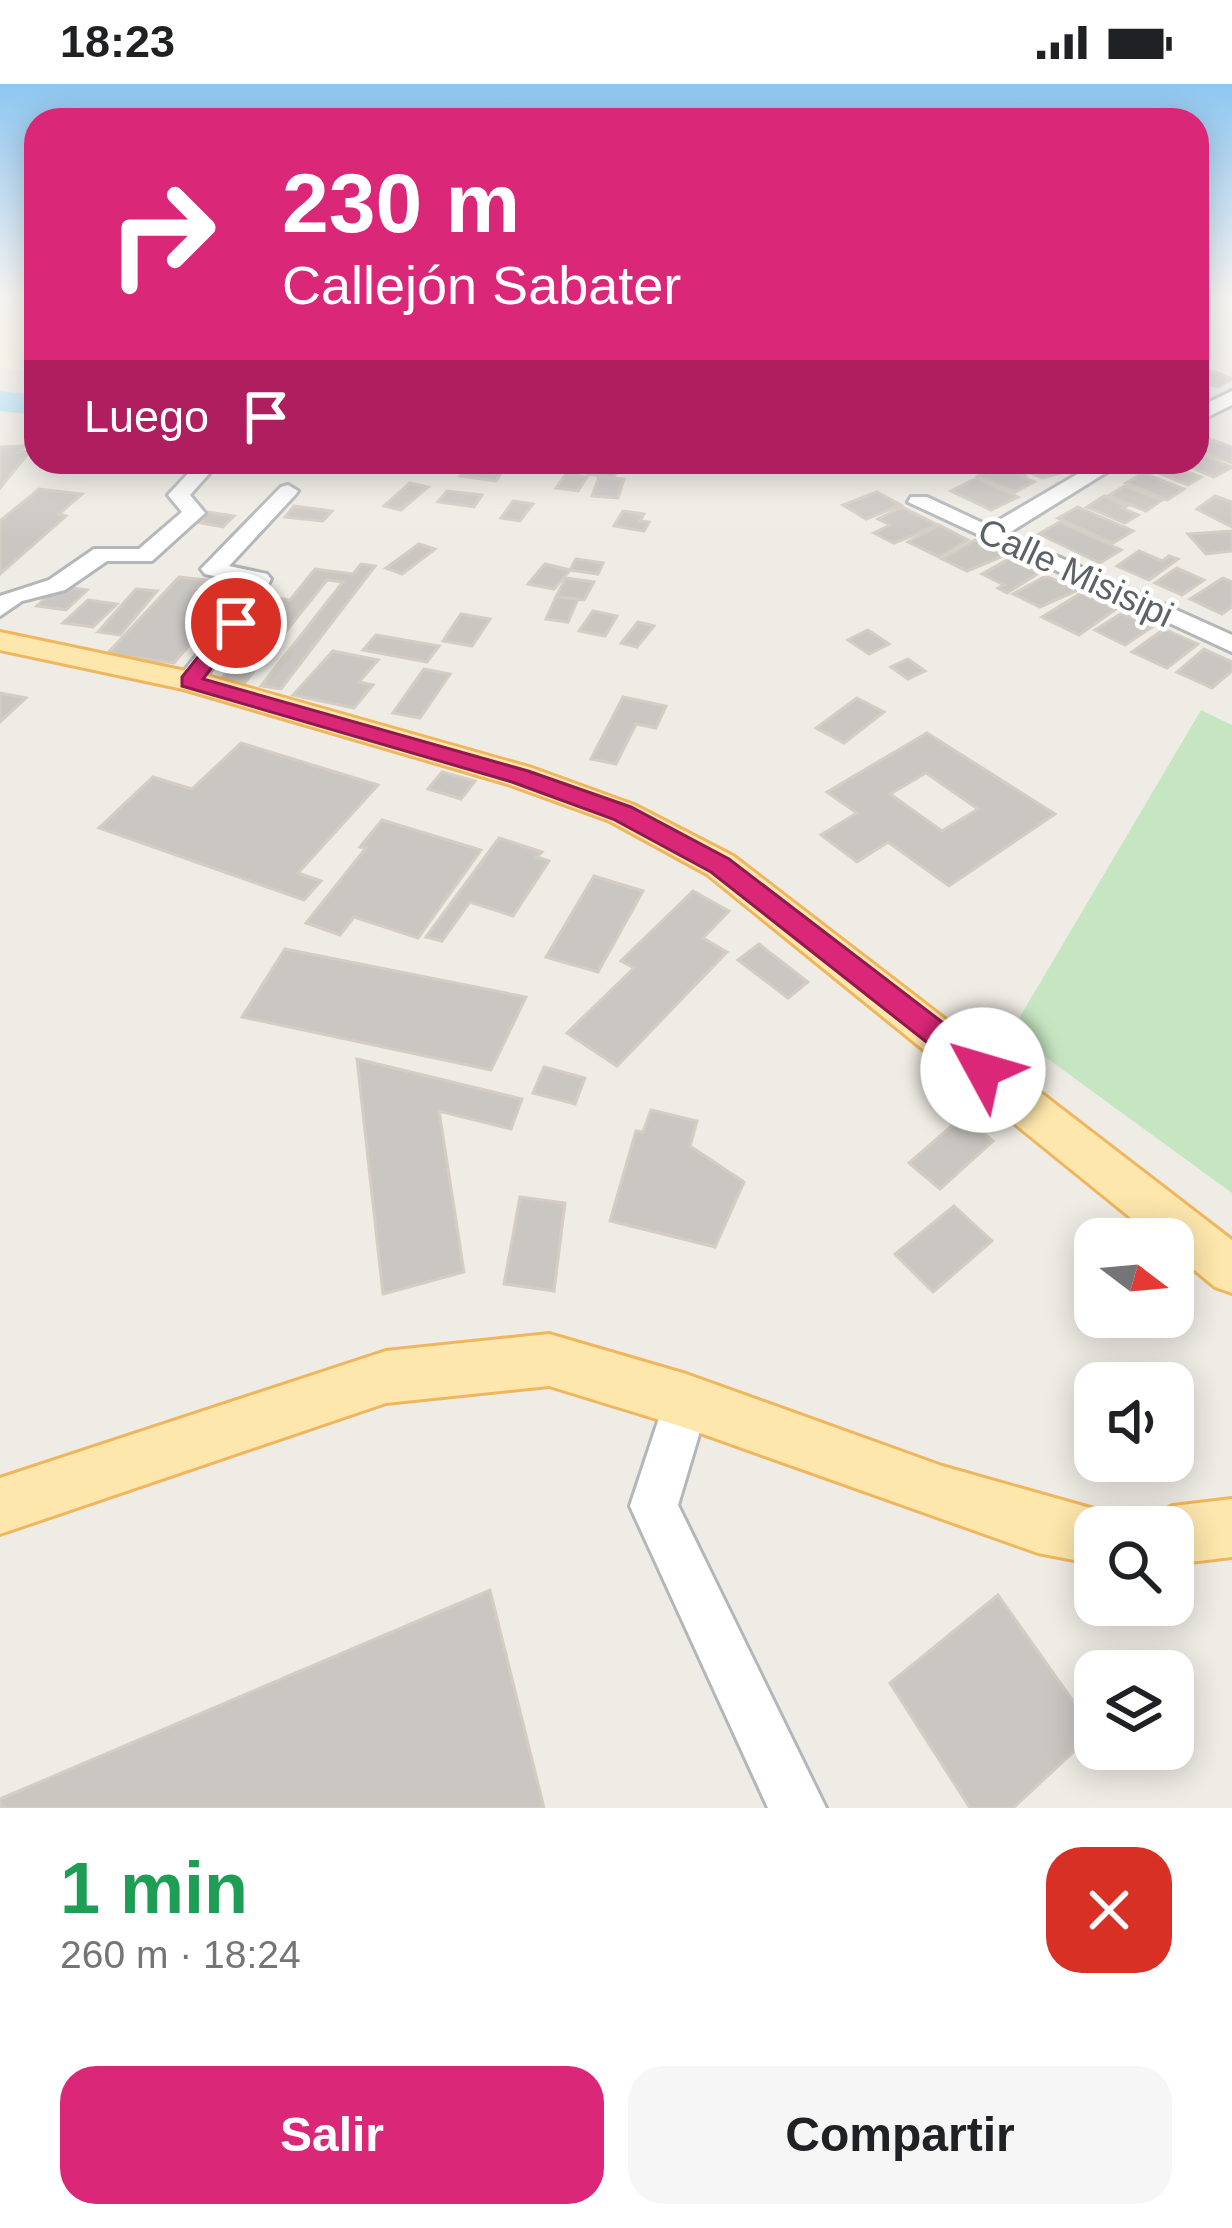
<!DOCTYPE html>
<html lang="es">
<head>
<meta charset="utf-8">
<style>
	body { margin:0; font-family:Helvetica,sans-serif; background:#f6f6f6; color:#202124; height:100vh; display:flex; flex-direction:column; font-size:45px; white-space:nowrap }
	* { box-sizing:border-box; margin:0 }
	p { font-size:39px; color:#757577 }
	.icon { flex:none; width:66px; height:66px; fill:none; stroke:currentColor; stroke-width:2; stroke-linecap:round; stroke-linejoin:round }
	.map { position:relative; height:1724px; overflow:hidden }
	.panel { display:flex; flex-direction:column; background:#fff; flex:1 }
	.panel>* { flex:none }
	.hud { position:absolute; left:24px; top:24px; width:1185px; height:366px; border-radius:36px; box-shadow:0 6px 30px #0003; background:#db2777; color:#fff; overflow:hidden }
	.needle { width:78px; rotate:106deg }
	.buttons { position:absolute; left:1074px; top:1134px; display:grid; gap:24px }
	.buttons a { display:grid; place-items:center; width:120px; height:120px; border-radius:24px; background:#fff; box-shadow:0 6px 30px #0003; font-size:60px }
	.pin { position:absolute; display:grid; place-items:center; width:102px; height:102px; color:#fff; margin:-51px; border:6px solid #fff; border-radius:50%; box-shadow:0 3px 12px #0007 }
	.me { position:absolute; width:132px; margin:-66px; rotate:309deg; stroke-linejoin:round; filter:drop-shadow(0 0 9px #0008) }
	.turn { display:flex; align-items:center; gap:42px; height:252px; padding:0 60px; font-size:54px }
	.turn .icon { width:156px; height:156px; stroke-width:2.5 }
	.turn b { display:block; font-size:84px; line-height:102px }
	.then { display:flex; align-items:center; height:114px; padding:0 60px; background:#0003; gap:24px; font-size:45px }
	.round { display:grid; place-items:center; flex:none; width:126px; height:126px; border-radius:36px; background:#f6f6f6 }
	.head { display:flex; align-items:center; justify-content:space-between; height:204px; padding:0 60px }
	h1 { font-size:72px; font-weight:800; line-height:90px; color:#1e9e55 }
	.button { display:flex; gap:24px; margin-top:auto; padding:24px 60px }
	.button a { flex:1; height:138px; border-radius:36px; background:#db2777; color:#fff; font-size:48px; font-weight:800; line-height:138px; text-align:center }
	.button a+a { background:#f6f6f6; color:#202124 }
	.status { display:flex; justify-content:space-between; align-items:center; height:84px; padding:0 60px; background:#fff; direction:ltr }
	.status svg { height:33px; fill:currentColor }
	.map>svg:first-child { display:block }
	.commercial { fill:#fdf2dc }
	.green { fill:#c6e6c2 }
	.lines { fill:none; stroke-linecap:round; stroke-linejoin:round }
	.river { fill:#a7e2fe; fill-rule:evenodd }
	.building { fill:#cac7c3; stroke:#d4cdc4; stroke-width:3; fill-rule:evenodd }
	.minor-casing { stroke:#b3b7ba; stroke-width:6 }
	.major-casing { stroke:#f0b65e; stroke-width:6 }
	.minor { fill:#fff; fill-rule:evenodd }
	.major { fill:#fee7ac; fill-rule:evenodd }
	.route { fill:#db2777; stroke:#8e194d; stroke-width:3 }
	.labels { text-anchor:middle; stroke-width:9; stroke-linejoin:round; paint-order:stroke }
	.far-street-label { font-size:36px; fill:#5d6266; stroke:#fff }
</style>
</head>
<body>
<div class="status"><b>18:23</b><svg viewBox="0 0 49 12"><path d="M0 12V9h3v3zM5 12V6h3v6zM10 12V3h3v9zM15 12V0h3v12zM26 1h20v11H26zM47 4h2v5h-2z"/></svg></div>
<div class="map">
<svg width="1232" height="1724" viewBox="0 0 1232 1724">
	<rect width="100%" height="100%" fill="#efece5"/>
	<polygon class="commercial" points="19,214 36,214 36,287 0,284 0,244"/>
	<polygon class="green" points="1201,626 1232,641 1232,1109 1011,948"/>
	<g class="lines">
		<polygon class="river" points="0,307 36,311 36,331 0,327"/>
	</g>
	<g class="building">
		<polygon points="1197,285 1215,288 1232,295 1218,303 1197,296"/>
		<polygon points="1201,352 1232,363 1232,379 1197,366"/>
		<polygon points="24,362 19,368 30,367 0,404 0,363"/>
		<polygon points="1197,369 1232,383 1214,393 1178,378 1197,378"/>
		<polygon points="596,378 623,378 613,394 588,390"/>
		<polygon points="1039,378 1064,388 1043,394 1005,379"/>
		<polygon points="1169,378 1188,383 1183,386 1201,393 1188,401 1154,387"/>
		<polygon points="1001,381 1024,391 1020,392 1034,398 1015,408 978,392"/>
		<polygon points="466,384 502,388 496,397 460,392"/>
		<polygon points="1143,389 1184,405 1167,416 1126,399"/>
		<polygon points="566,390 587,393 578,407 556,404"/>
		<polygon points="599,393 624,395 618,414 592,412"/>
		<polygon points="977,394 1018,413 991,426 951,407"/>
		<polygon points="410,399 428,403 401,426 384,422"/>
		<polygon points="1125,402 1162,416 1146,427 1108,412"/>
		<polygon points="39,405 82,410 59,430 66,432 0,490 0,437"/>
		<polygon points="447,407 482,411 474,423 438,418"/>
		<polygon points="877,408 901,421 866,435 843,421"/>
		<polygon points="1104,412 1127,422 1122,424 1138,431 1125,439 1087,423"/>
		<polygon points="1215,412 1232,418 1232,443 1197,425"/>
		<polygon points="513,417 533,420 520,437 501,434"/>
		<polygon points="294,422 332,427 323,437 285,433"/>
		<polygon points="902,423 938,441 894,459 874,449 890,441 878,435"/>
		<polygon points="1078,423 1133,447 1113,459 1058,434"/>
		<polygon points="623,427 644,430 640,437 649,438 644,447 614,442"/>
		<polygon points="208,428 234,432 223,443 196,438"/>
		<polygon points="1060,438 1121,466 1100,479 1039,450"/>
		<polygon points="939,441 968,456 939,473 908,458"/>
		<polygon points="1231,447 1232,467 1206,470 1188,450"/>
		<polygon points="975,456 1006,471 967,487 942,475"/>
		<polygon points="419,460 435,465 402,490 386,484"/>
		<polygon points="1139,467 1162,477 1169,472 1178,475 1149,496 1117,482"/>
		<polygon points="576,475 603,479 598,490 570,486"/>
		<polygon points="1009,475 1039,489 1007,509 998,504 1004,501 982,490"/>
		<polygon points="361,480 375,482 281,605 261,602 343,498 327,496 244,600 220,596 240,573 221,570 269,513 290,516 315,485 353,490"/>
		<polygon points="545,480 570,486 554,505 528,500"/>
		<polygon points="1177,484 1204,496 1182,511 1155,499"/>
		<polygon points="1046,492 1078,506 1040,523 1013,510"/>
		<polygon points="179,493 205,496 197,504 202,505 210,496 227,498 219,507 231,509 195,552 213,554 207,561 191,559 174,579 107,570"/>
		<polygon points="566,494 594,498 584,516 556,513"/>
		<polygon points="1223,494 1232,498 1232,523 1222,530 1190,515"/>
		<polygon points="59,502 87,506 66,526 37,522"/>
		<polygon points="136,505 157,507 120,551 98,548"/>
		<polygon points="1081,509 1116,525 1079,551 1042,533"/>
		<polygon points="556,513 578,515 568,538 546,535"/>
		<polygon points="88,516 117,520 93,543 63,539"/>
		<polygon points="593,527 617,532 605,552 579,547"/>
		<polygon points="1122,529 1152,543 1125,561 1095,546"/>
		<polygon points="461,530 490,535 472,562 443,557"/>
		<polygon points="638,538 654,542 637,563 621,559"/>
		<polygon points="1164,545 1198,560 1167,584 1132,568"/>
		<polygon points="868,546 889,560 869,570 848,556"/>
		<polygon points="376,551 439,562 427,578 363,566"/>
		<polygon points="1204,565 1232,578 1232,587 1212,604 1177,588"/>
		<polygon points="333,567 378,576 359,598 373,601 354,624 293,611"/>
		<polygon points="908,575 925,587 908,595 891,583"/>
		<polygon points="424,585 450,590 420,634 393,629"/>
		<polygon points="0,609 26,614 0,638"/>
		<polygon points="623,613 666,622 656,644 636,640 616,680 591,675"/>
		<polygon points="857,614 884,628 844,659 816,644"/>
		<path d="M 927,649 L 1055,730 L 949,802 L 888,758 L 857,778 L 821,751 L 857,729 L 827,708 ZM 926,689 L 978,725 L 942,747 L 890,710 Z"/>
		<polygon points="241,659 378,701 298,789 321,797 304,816 99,744 153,693 192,705"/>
		<polygon points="442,688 475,697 461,715 428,705"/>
		<polygon points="382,736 481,766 418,854 354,833 340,851 306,839 366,764 360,763"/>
		<polygon points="499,754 542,768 537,773 549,777 513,832 470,818 442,857 426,853"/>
		<polygon points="594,792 643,807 598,888 546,873"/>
		<polygon points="693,807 729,827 703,854 727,868 617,982 567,949 634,884 621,877"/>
		<polygon points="759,860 808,898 788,914 738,876"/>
		<polygon points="285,865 526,913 491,986 242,933"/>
		<polygon points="357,975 522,1015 511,1045 439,1027 464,1188 383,1210"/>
		<polygon points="544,983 585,994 575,1020 533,1009"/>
		<polygon points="651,1026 697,1037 690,1062 744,1098 715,1163 610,1137 636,1047 643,1048"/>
		<polygon points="963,1032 993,1057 940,1105 909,1079"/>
		<polygon points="520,1113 565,1119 554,1207 504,1200"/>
		<polygon points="954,1122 992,1157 933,1208 895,1170"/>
		<polygon points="490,1506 544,1724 0,1724 0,1715"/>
		<polygon points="998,1511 1095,1648 1013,1724 970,1724 890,1599"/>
	</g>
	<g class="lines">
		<defs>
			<g id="minor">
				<polygon points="1232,307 1232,321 1197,338 1197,324"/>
				<polygon points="1098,378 1123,378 1007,450 1232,551 1232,568 908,418 911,413 927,413 989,442"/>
				<polygon points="197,380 214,384 190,411 205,429 152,477 107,477 65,506 22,517 0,532 0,512 49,496 94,465 139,465 182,428 168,411"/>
				<polygon points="288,401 298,407 295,411 229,482 267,490 271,495 247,539 198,603 180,603 176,597 224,537 245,499 205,490 201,485 281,403"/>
				<polygon points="686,1294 702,1301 709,1317 678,1421 826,1724 768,1724 630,1422 670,1301"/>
			</g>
			<g id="major">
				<polygon points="0,548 200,590 532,684 634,721 733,772 1232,1156 1232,1209 1215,1203 1173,1168 1173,1155 1157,1155 707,790 610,737 508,700 183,605 0,566"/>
				<polygon points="549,1250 686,1290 942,1382 1115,1431 1120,1443 1095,1443 1095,1480 1038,1469 686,1344 549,1302 386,1319 0,1450 0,1394 386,1267"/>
				<polygon points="1232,1415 1232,1473 1173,1480 1173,1443 1148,1443 1153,1431 1173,1422"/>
			</g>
		</defs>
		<use href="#minor" class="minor-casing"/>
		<use href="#major" class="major-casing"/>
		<use href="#minor" class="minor"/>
		<use href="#major" class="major"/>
	</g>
	<linearGradient id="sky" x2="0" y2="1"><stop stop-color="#8ec6f1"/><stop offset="0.47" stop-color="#f8f6f3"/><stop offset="1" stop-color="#f8f6f3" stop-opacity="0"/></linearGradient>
	<rect width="1232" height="455" fill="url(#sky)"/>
	<polygon class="route" points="228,535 246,539 203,595 528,687 631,723 729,775 993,977 998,986 993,994 983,998 972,994 711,788 613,735 512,698 182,602 182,593"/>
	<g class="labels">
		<g class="far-street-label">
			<text transform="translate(1076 488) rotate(25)" y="13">Calle Misisipi</text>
		</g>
	</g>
</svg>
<div class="buttons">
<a><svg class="needle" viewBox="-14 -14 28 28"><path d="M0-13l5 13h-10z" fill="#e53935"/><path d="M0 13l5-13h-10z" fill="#757577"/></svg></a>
<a><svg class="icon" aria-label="sound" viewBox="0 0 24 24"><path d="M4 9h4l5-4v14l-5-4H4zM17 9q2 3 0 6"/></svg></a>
<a><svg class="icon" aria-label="search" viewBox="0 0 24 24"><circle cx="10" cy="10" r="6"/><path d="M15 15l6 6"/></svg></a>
<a><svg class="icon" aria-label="layers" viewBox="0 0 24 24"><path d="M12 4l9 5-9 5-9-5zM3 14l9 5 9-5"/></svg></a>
</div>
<div class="pin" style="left:236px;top:539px;background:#d93025"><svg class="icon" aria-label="arrive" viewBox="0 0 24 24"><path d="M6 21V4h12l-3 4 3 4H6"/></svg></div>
<svg class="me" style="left:983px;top:986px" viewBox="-20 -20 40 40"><circle r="19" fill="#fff"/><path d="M0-13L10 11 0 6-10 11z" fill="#db2777"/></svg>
<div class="hud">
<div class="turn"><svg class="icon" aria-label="right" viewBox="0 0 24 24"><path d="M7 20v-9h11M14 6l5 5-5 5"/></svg><div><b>230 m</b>Callejón Sabater</div></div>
<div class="then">Luego<svg class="icon" aria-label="arrive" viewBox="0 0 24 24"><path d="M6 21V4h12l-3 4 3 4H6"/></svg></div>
</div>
</div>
<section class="panel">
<div class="head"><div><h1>1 min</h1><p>260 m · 18:24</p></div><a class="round" style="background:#d93025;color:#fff"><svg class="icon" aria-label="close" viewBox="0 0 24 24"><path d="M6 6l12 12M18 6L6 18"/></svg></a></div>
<div class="button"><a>Salir</a><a>Compartir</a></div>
</section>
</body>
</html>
